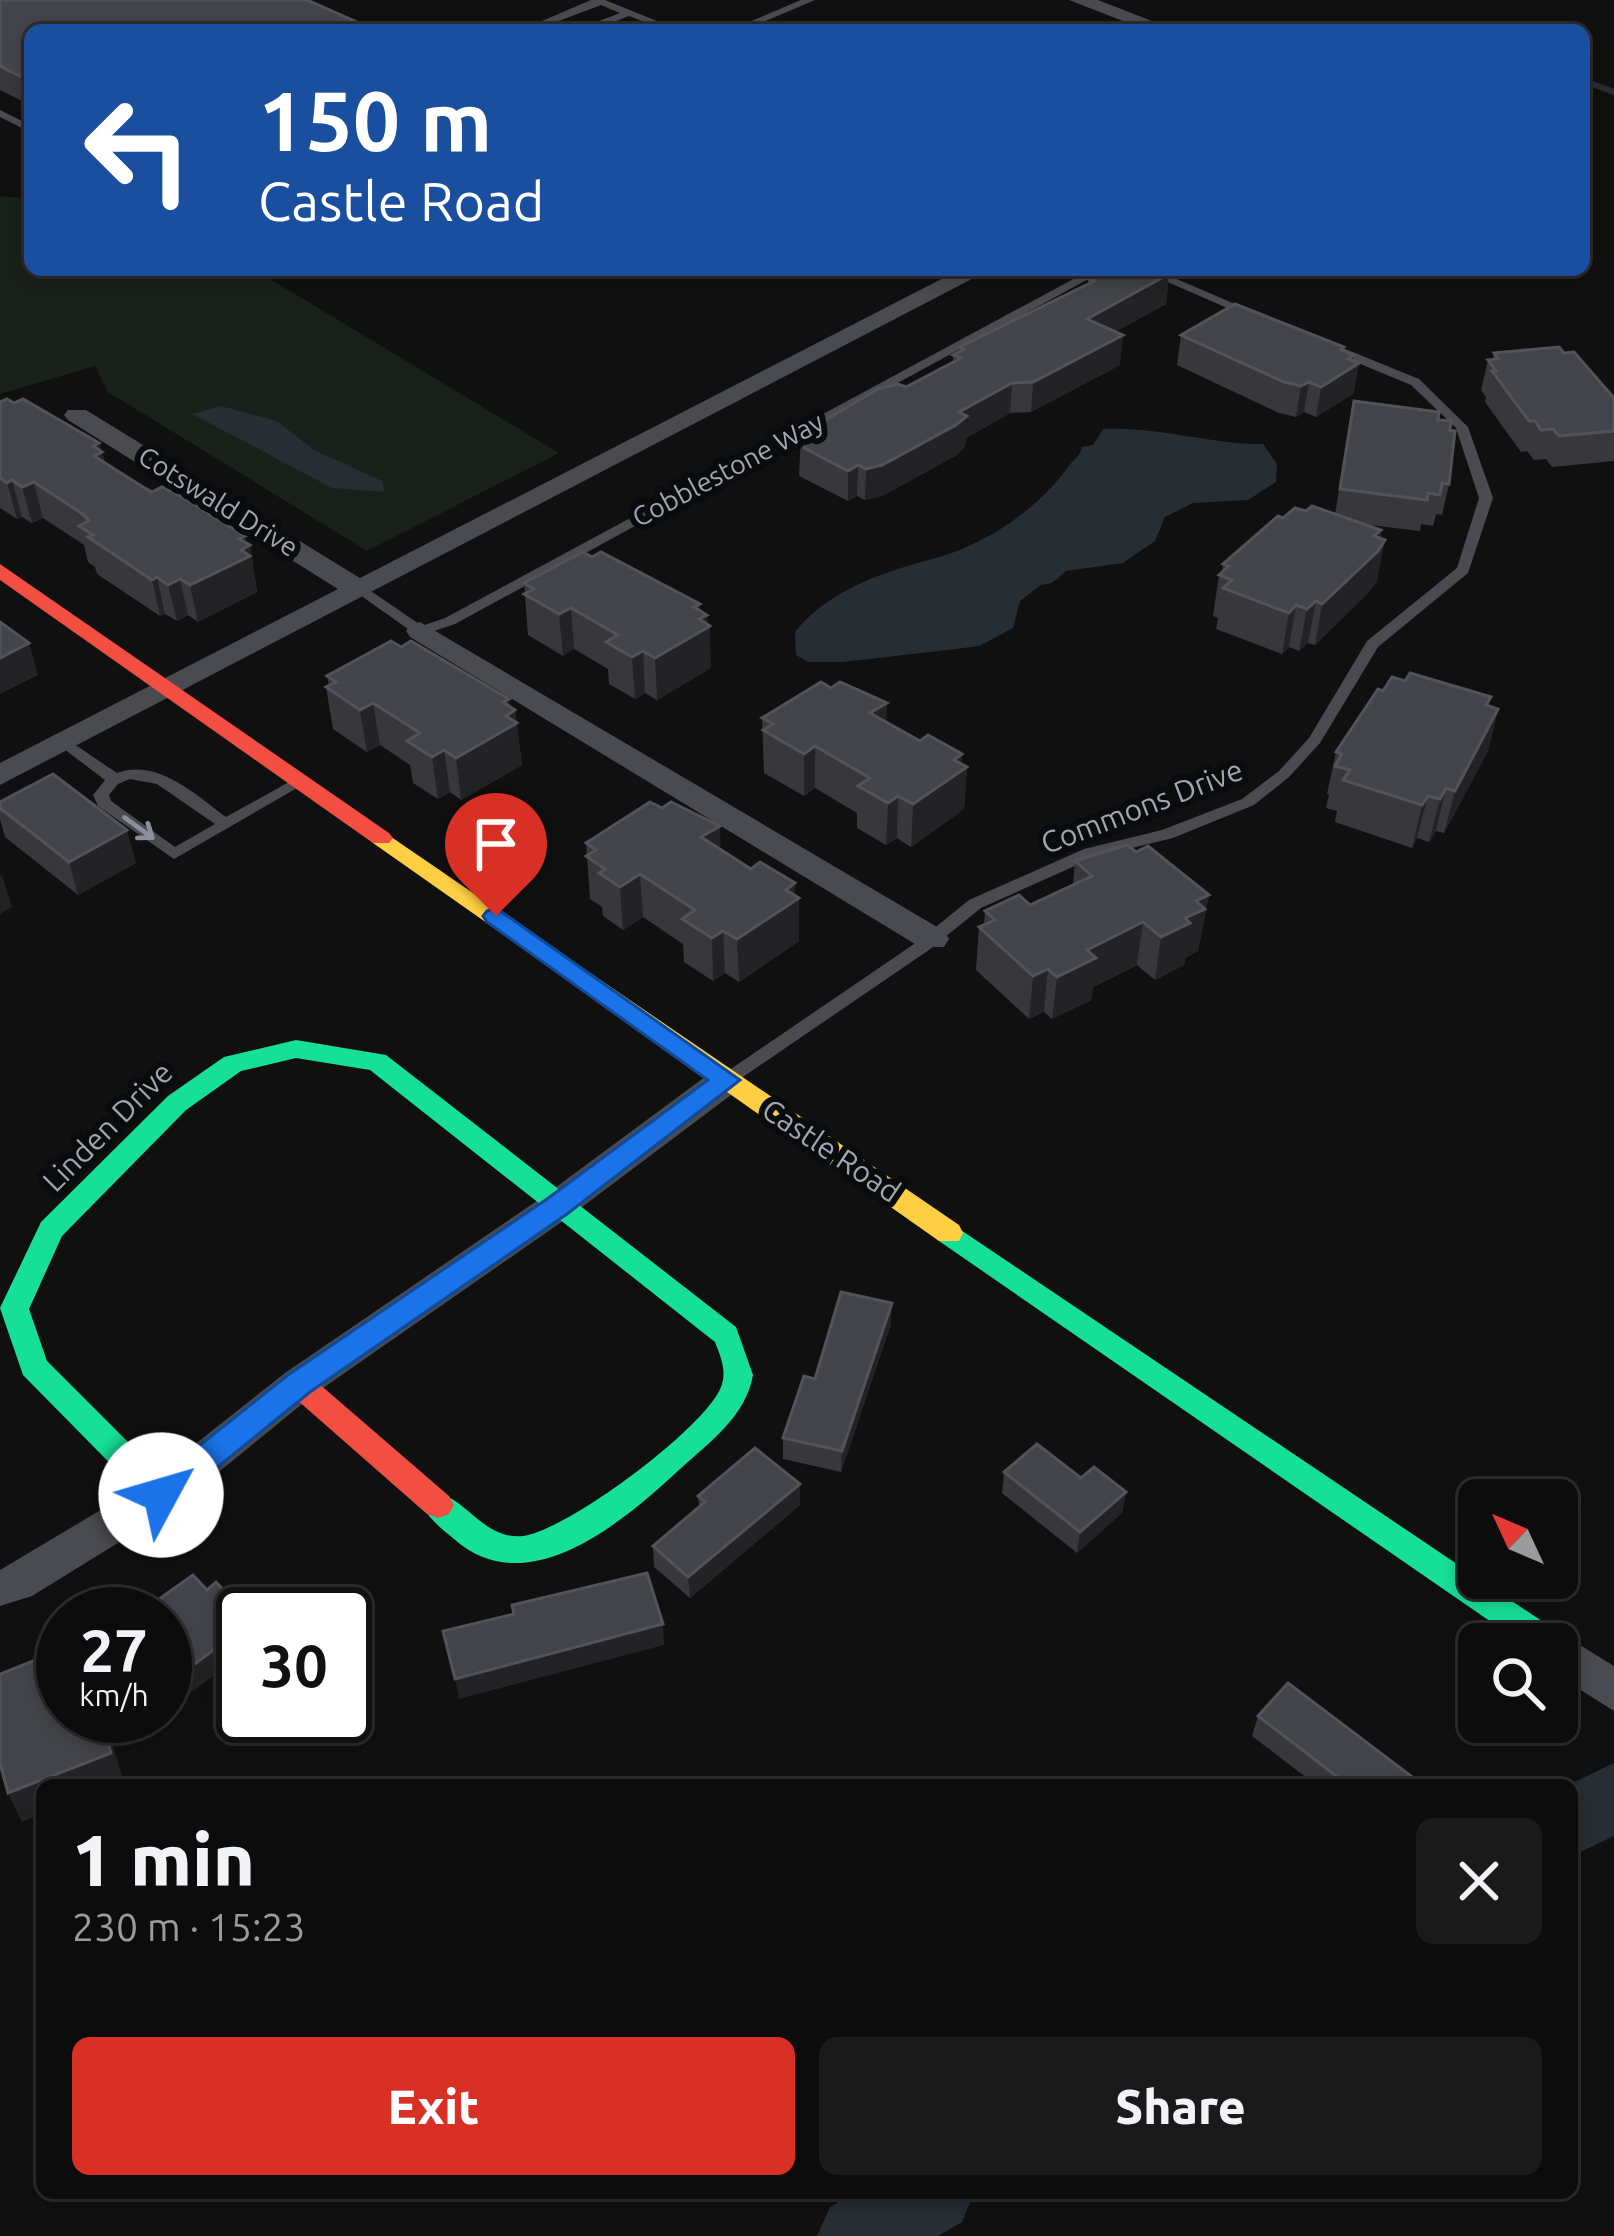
<!DOCTYPE html>
<html lang="en">
<head>
<meta charset="utf-8">
<style>
	body { margin:0; font-family:Ubuntu,sans-serif; background:#1a1a1a; color:#f1f3f6; height:100vh; display:flex; flex-direction:column; font-size:45px; white-space:nowrap }
	* { box-sizing:border-box; margin:0 }
	p { font-size:39px; color:#9a9b9d }
	.icon { flex:none; width:66px; height:66px; fill:none; stroke:currentColor; stroke-width:2; stroke-linecap:round; stroke-linejoin:round }
	.map { position:relative; flex:1; overflow:hidden }
	.sheet { position:absolute; left:36px; top:1779px; width:1542px; height:420px; display:flex; flex-direction:column; background:#0c0c0c; border-radius:18px; box-shadow:0 6px 18px #0003,0 0 0 3px #2c2c2d }
	.sheet>* { flex:none }
	.banner { position:absolute; left:24px; top:24px; width:1566px; height:252px; border-radius:18px; box-shadow:0 6px 18px #0003,0 0 0 3px #2c2c2d; background:#1a4fa0; color:#fff; overflow:hidden }
	.needle { width:78px; rotate:314deg }
	.buttons { position:absolute; left:1458px; top:1479px; display:grid; gap:24px }
	.buttons a { display:grid; place-items:center; width:120px; height:120px; border-radius:18px; background:#0c0c0c; box-shadow:0 6px 18px #0003,0 0 0 3px #2c2c2d; font-size:60px }
	.speed { position:absolute; left:36px; top:1587px; display:flex; gap:24px; font-size:60px; font-weight:700; text-align:center }
	.speed>* { display:grid; place-content:center; width:156px; height:156px; border-radius:50%; background:#0c0c0c; box-shadow:0 6px 18px #0003,0 0 0 3px #2c2c2d; line-height:1 }
	.speed small { font-size:30px; font-weight:400 }
	.speed .limit { border:6px solid #111; border-radius:18px; background:#fff; color:#111 }
	.pin { position:absolute; display:grid; place-items:center; width:102px; height:102px; color:#fff; margin:-123px -51px; border-radius:50% 50% 50% 0; rotate:-45deg; box-shadow:0 0 12px #0007 }
	.pin .icon { rotate:45deg }
	.me { position:absolute; width:132px; margin:-66px; rotate:51deg; stroke-linejoin:round; filter:drop-shadow(0 0 9px #0008) }
	.turn { display:flex; align-items:center; gap:42px; height:252px; padding:0 36px; font-size:54px }
	.turn .icon { width:156px; height:156px; stroke-width:2.5 }
	.turn b { display:block; font-size:84px; line-height:102px }
	.round { display:grid; place-items:center; flex:none; width:126px; height:126px; border-radius:18px; background:#1a1a1a }
	.summary { display:flex; align-items:center; justify-content:space-between; height:204px; padding:0 36px }
	h1 { font-size:72px; font-weight:800; line-height:90px }
	.primary-button { display:flex; gap:24px; margin-top:auto; padding:24px 36px }
	.primary-button a { flex:1; height:138px; border-radius:18px; background:#d93025; color:#fff; font-size:48px; font-weight:800; line-height:138px; text-align:center }
	.primary-button a+a { background:#1a1a1a; color:#f1f3f6 }
	.map>svg:first-child { display:block }
	.green { fill:#1a201a }
	.water { fill:#262d33 }
	.lines { fill:none; stroke-linecap:round; stroke-linejoin:round }
	.stream { stroke:#262d33; stroke-width:6 }
	.river { fill:#262d33; fill-rule:evenodd }
	.lane { fill:#4a4b50; fill-rule:evenodd }
	.street { fill:#4a4b50; fill-rule:evenodd }
	.fast { fill:#16e098; fill-rule:evenodd }
	.slow { fill:#ffcf43; fill-rule:evenodd }
	.jam { fill:#f24e42; fill-rule:evenodd }
	.wall { fill:#38383c }
	.shaded-wall { fill:#232325 }
	.building { fill:#434449; stroke:#525359; stroke-width:3 }
	.oneway { stroke:#8a8f9a }
	.route { fill:#1a73e8; stroke:#114b97; stroke-width:3 }
	.labels { text-anchor:middle; stroke-width:12; stroke-linejoin:round; paint-order:stroke }
	.far-street-label { font-size:27px; fill:#a0a6b2; stroke:#0a0b0c }
	.street-label { font-size:30px; fill:#a0a6b2; stroke:#0a0b0c }
</style>
</head>
<body>
<div class="map">
<svg width="1614" height="2236" viewBox="0 0 1614 2236">
	<rect width="100%" height="100%" fill="#101010"/>
	<polygon class="green" points="0,196 30,199 30,270 255,270 559,453 367,551 108,392 95,366 0,394"/>
	<g class="water">
		<polygon points="221,406 277,421 314,450 382,481 385,492 332,488 192,414"/>
		<path d="M 1103,429 C 1158,426 1208,444 1263,444 L 1277,464 L 1276,482 L 1248,500 L 1193,503 L 1165,517 L 1155,541 L 1123,563 L 1066,571 L 1052,583 L 1041,585 L 1020,601 L 1013,628 L 979,646 L 956,649 L 843,662 L 808,662 L 796,655 L 795,632 C 830,588 887,571 939,557 C 991,542 1041,505 1068,467 C 1074,459 1079,458 1082,447 L 1093,445 Z"/>
	</g>
	<g class="lines">
		<polyline class="stream" points="1584,81 1614,92"/>
		<g class="river">
			<polygon points="1614,1763 1614,1836 1572,1856 1572,1785 1568,1785"/>
			<polygon points="853,2193 974,2193 962,2222 938,2236 817,2236 830,2207"/>
		</g>
		<g class="lane">
			<polygon points="591,0 605,0 679,30 665,30 629,16 594,30 586,30 586,26 620,13 601,5 535,30 521,30"/>
			<polygon points="801,0 815,0 744,30 730,30"/>
			<polygon points="0,110 30,125 30,132 0,117"/>
			<polygon points="1090,270 1105,270 455,624 425,634 415,634 353,590 360,586 365,587 422,626 445,618"/>
			<polygon points="1140,270 1156,270 1258,314 1248,317"/>
			<polygon points="1333,344 1419,379 1468,427 1493,498 1468,573 1378,647 1320,743 1289,777 1254,805 1173,838 1095,857 981,908 929,950 734,1083 722,1083 719,1079 722,1075 917,942 969,900 1084,849 1162,830 1242,799 1279,771 1309,738 1367,641 1457,568 1479,498 1456,428 1411,385 1329,351 1327,348"/>
			<path d="M 65,738 L 117,773 C 157,758 196,795 226,817 L 298,777 L 308,777 L 311,780 L 174,859 L 98,806 L 93,795 L 105,780 L 60,746 L 60,740 ZM 130,779 L 157,784 L 215,824 L 175,847 L 111,801 L 109,795 L 118,784 Z"/>
		</g>
		<g class="street">
			<polygon points="1069,0 1098,0 1175,30 1146,30"/>
			<polygon points="959,270 989,270 0,785 0,763 338,589 68,420 64,415 68,410 86,410 360,578"/>
			<polygon points="420,622 944,931 949,939 944,947 920,947 410,637 406,631 410,625"/>
			<polygon points="726,1067 739,1071 744,1080 739,1089 570,1216 313,1395 176,1507 32,1596 0,1606 0,1570 146,1483 285,1373 544,1196 713,1071"/>
			<polygon points="1557,1631 1614,1666 1614,1711 1557,1675 1557,1644 1538,1644 1541,1636"/>
		</g>
		<g class="fast">
			<path d="M 296,1040 L 386,1055 L 736,1327 L 753,1375 C 746,1416 710,1442 680,1469 C 625,1520 528,1605 454,1539 C 442,1529 429,1519 422,1505 L 427,1496 C 460,1484 479,1541 523,1536 C 568,1530 705,1428 721,1387 C 727,1372 721,1357 715,1342 L 370,1070 L 296,1058 L 241,1071 L 186,1110 L 62,1236 L 29,1309 L 47,1361 L 172,1486 L 177,1495 L 172,1504 L 161,1508 L 150,1504 L 23,1375 L 0,1308 L 41,1222 L 168,1096 L 224,1057 Z"/>
			<polygon points="949,1222 1561,1634 1565,1644 1561,1654 1557,1655 1557,1644 1523,1644 939,1241 935,1233 939,1225"/>
		</g>
		<polygon class="slow" points="381,830 959,1225 963,1233 959,1241 939,1241 373,843 369,838"/>
		<g class="jam">
			<polygon points="0,564 389,833 393,838 389,843 373,843 0,580"/>
			<polygon points="299,1372 310,1376 449,1496 454,1505 449,1514 438,1518 427,1514 288,1392 284,1384 288,1376"/>
		</g>
	</g>
	<g class="wall">
		<polygon points="0,0 373,29 374,30 30,30 30,105 0,90"/>
		<polygon points="1169,274 1166,304 1115,332 1120,365 1031,412 1010,413 966,438 965,447 955,456 882,496 865,500 857,496 848,501 799,476 801,435 906,387 953,362 953,355 960,351 960,347 1088,284 1088,279"/>
		<polygon points="1181,335 1344,347 1344,351 1353,361 1354,393 1316,417 1304,412 1296,417 1279,413 1177,365"/>
		<polygon points="1494,353 1564,353 1614,398 1614,461 1552,467 1546,459 1534,460 1527,451 1521,452 1485,402 1486,397 1481,390 1488,360 1492,360"/>
		<polygon points="1354,401 1438,420 1449,484 1442,515 1436,514 1433,526 1421,524 1420,531 1362,524 1381,530 1377,581 1369,592 1315,645 1308,643 1299,651 1289,647 1282,654 1216,629 1218,618 1213,616 1219,575 1222,572 1223,564 1306,511 1335,514"/>
		<polygon points="0,402 14,403 99,443 105,463 143,487 245,536 246,543 250,545 257,592 198,622 188,615 177,621 165,614 160,616 97,574 95,567 88,562 84,545 43,518 32,523 22,517 17,519 0,508"/>
		<polygon points="592,557 707,615 711,668 657,700 645,693 635,699 609,684 608,669 574,649 563,656 528,635 524,583"/>
		<polygon points="401,647 515,710 522,765 461,800 450,792 438,799 413,783 410,765 380,745 367,752 333,729 326,687 329,686 327,676"/>
		<polygon points="1405,681 1491,697 1488,706 1498,709 1488,751 1444,833 1436,831 1429,842 1417,838 1412,848 1335,822 1337,811 1326,808 1329,795 1327,794 1336,752 1383,691"/>
		<polygon points="762,718 886,723 967,767 964,809 911,847 897,838 886,845 857,828 857,813 815,788 804,796 764,773"/>
		<polygon points="0,802 136,863 78,895 5,837 0,819"/>
		<polygon points="586,843 721,850 795,896 799,941 739,982 725,973 713,981 684,962 683,944 643,917 623,930 603,916 602,907 590,899"/>
		<polygon points="1136,852 1209,895 1198,951 1185,958 1184,965 1155,980 1137,965 1093,987 1091,1000 1052,1019 1044,1012 1029,1019 976,970 979,927 984,925 985,911 1030,905 1073,885 1075,861"/>
		<polygon points="891,1324 841,1472 783,1459 783,1438 815,1379"/>
		<polygon points="1004,1472 1126,1492 1122,1513 1077,1553 1002,1493"/>
		<polygon points="698,1496 800,1505 690,1598 654,1567 653,1546 699,1507"/>
		<polygon points="207,1590 243,1614 243,1653 183,1698 165,1679 165,1614"/>
		<polygon points="1258,1716 1408,1785 1316,1785 1252,1736"/>
	</g>
	<g class="shaded-wall">
		<polygon points="1169,274 1166,304 1084,349 1087,319"/>
		<polygon points="1123,335 1120,365 1031,412 1033,382"/>
		<polygon points="1344,347 1339,376 1348,359 1354,355 1351,368 1359,363 1354,393 1316,417 1321,387 1341,350"/>
		<polygon points="1309,382 1304,412 1296,417 1301,386"/>
		<polygon points="1012,383 1010,413 966,438 965,447 955,456 882,496 865,500 866,469 959,412"/>
		<polygon points="99,443 111,488 103,492 93,446"/>
		<polygon points="858,465 857,496 848,501 848,471"/>
		<polygon points="12,480 22,517 17,519 7,483"/>
		<polygon points="34,482 43,518 32,523 22,487"/>
		<polygon points="1381,530 1377,552 1385,540 1377,581 1369,592 1315,645 1322,604"/>
		<polygon points="245,536 247,547 250,545 257,592 198,622 190,585 239,539"/>
		<polygon points="157,577 165,614 160,616 152,580"/>
		<polygon points="180,579 188,615 177,621 168,585"/>
		<polygon points="1316,601 1308,643 1299,651 1307,609"/>
		<polygon points="700,604 700,618 707,615 707,627 710,626 711,668 657,700 655,658 694,607"/>
		<polygon points="1296,605 1289,647 1282,654 1289,613"/>
		<polygon points="571,608 574,649 563,656 559,614"/>
		<polygon points="29,643 38,675 0,694 0,658"/>
		<polygon points="643,651 645,693 635,699 632,657"/>
		<polygon points="509,699 510,713 515,710 522,765 461,800 456,758 503,702"/>
		<polygon points="373,703 380,745 367,752 360,710"/>
		<polygon points="887,703 886,745 870,713"/>
		<polygon points="1498,709 1488,751 1444,833 1455,791"/>
		<polygon points="815,746 815,788 804,796 804,754"/>
		<polygon points="444,750 450,792 438,799 432,757"/>
		<polygon points="962,754 961,771 967,767 964,809 911,847 913,804 954,760"/>
		<polygon points="1446,788 1436,831 1429,842 1440,799"/>
		<polygon points="898,796 897,838 886,845 888,803"/>
		<polygon points="1428,796 1417,838 1412,848 1422,805"/>
		<polygon points="720,826 721,868 701,837"/>
		<polygon points="127,830 136,863 78,895 69,862"/>
		<polygon points="640,874 643,917 623,930 620,887"/>
		<polygon points="2,875 12,907 0,914 0,876"/>
		<polygon points="795,883 795,900 799,898 799,941 739,982 737,939 786,890"/>
		<polygon points="1209,895 1198,951 1185,958 1184,965 1155,980 1161,937 1185,918 1196,901"/>
		<polygon points="1143,922 1137,965 1093,987 1091,1000 1052,1019 1057,977 1087,950"/>
		<polygon points="723,931 725,973 713,981 712,938"/>
		<polygon points="1048,969 1044,1012 1029,1019 1033,976"/>
		<polygon points="892,1303 891,1324 841,1472 842,1451"/>
		<polygon points="800,1484 800,1505 690,1598 688,1577"/>
		<polygon points="1126,1492 1122,1513 1077,1553 1080,1532"/>
		<polygon points="663,1624 664,1645 459,1699 455,1679"/>
		<polygon points="243,1628 243,1653 183,1698 176,1678"/>
		<polygon points="100,1716 104,1716 124,1782 116,1785 42,1785 42,1814 22,1822 8,1793"/>
	</g>
	<g class="building">
		<polygon points="0,0 307,0 373,29 30,30 30,81 0,66"/>
		<polygon points="1104,270 1159,270 1169,274 1087,319 1123,335 1033,382 1012,383 959,412 967,416 956,425 882,465 866,469 858,465 848,471 799,445 810,440 801,435 878,389 898,384 906,387 961,358 953,355 964,349 960,347 1094,281 1088,279"/>
		<polygon points="1235,304 1344,347 1341,350 1354,355 1348,359 1359,363 1321,387 1309,382 1301,386 1284,382 1181,335"/>
		<polygon points="1559,347 1564,353 1574,352 1614,398 1614,431 1559,436 1553,429 1541,430 1535,421 1529,421 1492,371 1496,371 1488,360 1498,359 1494,353"/>
		<polygon points="7,399 14,403 23,399 99,443 93,446 102,452 94,456 143,487 152,492 162,487 177,494 245,536 239,539 250,545 241,550 250,556 190,585 180,579 168,585 157,577 152,580 88,537 93,535 79,526 89,521 84,515 34,482 22,487 12,480 7,483 0,478 0,402"/>
		<polygon points="1354,401 1439,412 1438,420 1451,421 1450,430 1455,431 1449,484 1442,483 1440,495 1428,493 1427,500 1340,489"/>
		<polygon points="1312,506 1381,530 1374,536 1385,540 1378,551 1322,604 1316,601 1307,609 1296,605 1289,613 1223,588 1232,580 1219,575 1229,566 1223,564 1278,516 1283,518 1295,508 1306,511"/>
		<polygon points="583,552 592,557 601,552 700,604 694,607 707,615 699,619 710,626 655,658 643,651 632,657 606,642 618,635 571,608 559,614 524,594 534,589 524,583"/>
		<polygon points="0,622 29,643 0,658"/>
		<polygon points="391,641 401,647 411,641 509,699 503,702 515,710 506,716 517,723 456,758 444,750 432,757 407,741 420,733 373,703 360,710 326,687 336,682 327,676"/>
		<polygon points="1410,673 1491,697 1486,705 1498,709 1455,791 1446,788 1440,799 1428,796 1422,805 1343,780 1350,770 1335,766 1342,754 1336,752 1378,689 1383,691 1392,677 1405,681"/>
		<polygon points="821,682 831,688 840,682 887,703 870,713 920,741 928,735 962,754 954,760 967,767 913,804 898,796 888,803 858,786 870,778 815,746 804,754 763,730 773,724 762,718"/>
		<polygon points="53,774 127,830 69,862 0,808 0,802"/>
		<polygon points="650,802 662,808 671,802 720,826 701,837 751,869 760,862 795,883 786,890 799,898 737,939 723,931 712,938 682,919 695,910 640,874 620,887 599,873 605,869 586,856 596,850 586,843"/>
		<polygon points="1127,845 1136,852 1148,846 1209,895 1196,901 1205,909 1185,918 1190,923 1161,937 1143,922 1087,950 1096,958 1057,977 1048,969 1033,976 979,927 995,920 985,911 1019,895 1030,905 1092,876 1075,861"/>
		<polygon points="841,1292 892,1303 842,1451 783,1438 804,1376 815,1379"/>
		<polygon points="1037,1444 1081,1478 1094,1467 1126,1492 1080,1532 1004,1472"/>
		<polygon points="755,1448 800,1484 688,1577 653,1546 705,1502 698,1496"/>
		<polygon points="647,1573 663,1624 455,1679 443,1631 514,1614 512,1605"/>
		<polygon points="193,1575 207,1590 216,1582 247,1614 243,1614 243,1628 176,1678 165,1666 165,1614 138,1614"/>
		<polygon points="63,1649 63,1716 100,1716 111,1753 8,1793 0,1763 0,1674"/>
		<polygon points="1288,1683 1411,1776 1404,1785 1348,1785 1258,1716"/>
	</g>
	<defs><path id="oneway-shaft" d="M-6 0H5M1.5-3L5.5 0L1.5 3" fill="none" stroke-width="1.6" stroke-linecap="round" stroke-linejoin="round" transform="scale(3)"/></defs>
	<use class="oneway" href="#oneway-shaft" transform="translate(139 828) rotate(36)"/>
	<polygon class="route" points="496,908 740,1080 567,1214 310,1392 172,1504 161,1508 150,1504 145,1495 150,1485 288,1375 547,1199 708,1080 487,922 483,916 487,911"/>
	<g class="labels">
		<g class="far-street-label">
			<text transform="translate(728 470) rotate(-28)" y="9">Cobblestone Way</text>
			<text transform="translate(218 502) rotate(32)" y="9">Cotswald Drive</text>
		</g>
		<g class="street-label">
			<text transform="translate(1142 807) rotate(-21)" y="10">Commons Drive</text>
			<text transform="translate(108 1127) rotate(-45)" y="10">Linden Drive</text>
			<text transform="translate(831 1151) rotate(34)" y="10">Castle Road</text>
		</g>
	</g>
</svg>
<div class="buttons">
<a><svg class="needle" viewBox="-14 -14 28 28"><path d="M0-13l5 13h-10z" fill="#e53935"/><path d="M0 13l5-13h-10z" fill="#9a9b9d"/></svg></a>
<a><svg class="icon" aria-label="search" viewBox="0 0 24 24"><circle cx="10" cy="10" r="6"/><path d="M15 15l6 6"/></svg></a>
</div>
<div class="speed"><div>27<small>km/h</small></div><div class="limit">30</div></div>
<div class="pin" style="left:496px;top:916px;background:#d93025"><svg class="icon" aria-label="arrive" viewBox="0 0 24 24"><path d="M6 21V4h12l-3 4 3 4H6"/></svg></div>
<svg class="me" style="left:161px;top:1495px" viewBox="-20 -20 40 40"><circle r="19" fill="#fff"/><path d="M0-13L10 11 0 6-10 11z" fill="#1a73e8"/></svg>
<div class="banner">
<div class="turn"><svg class="icon" aria-label="left" viewBox="0 0 24 24"><path d="M17 20v-9H6M10 6l-5 5 5 5"/></svg><div><b>150 m</b>Castle Road</div></div>
</div>
<section class="sheet">
<div class="summary"><div><h1>1 min</h1><p>230 m · 15:23</p></div><a class="round"><svg class="icon" aria-label="close" viewBox="0 0 24 24"><path d="M6 6l12 12M18 6L6 18"/></svg></a></div>
<div class="primary-button"><a>Exit</a><a>Share</a></div>
</section>
</div>
</body>
</html>
